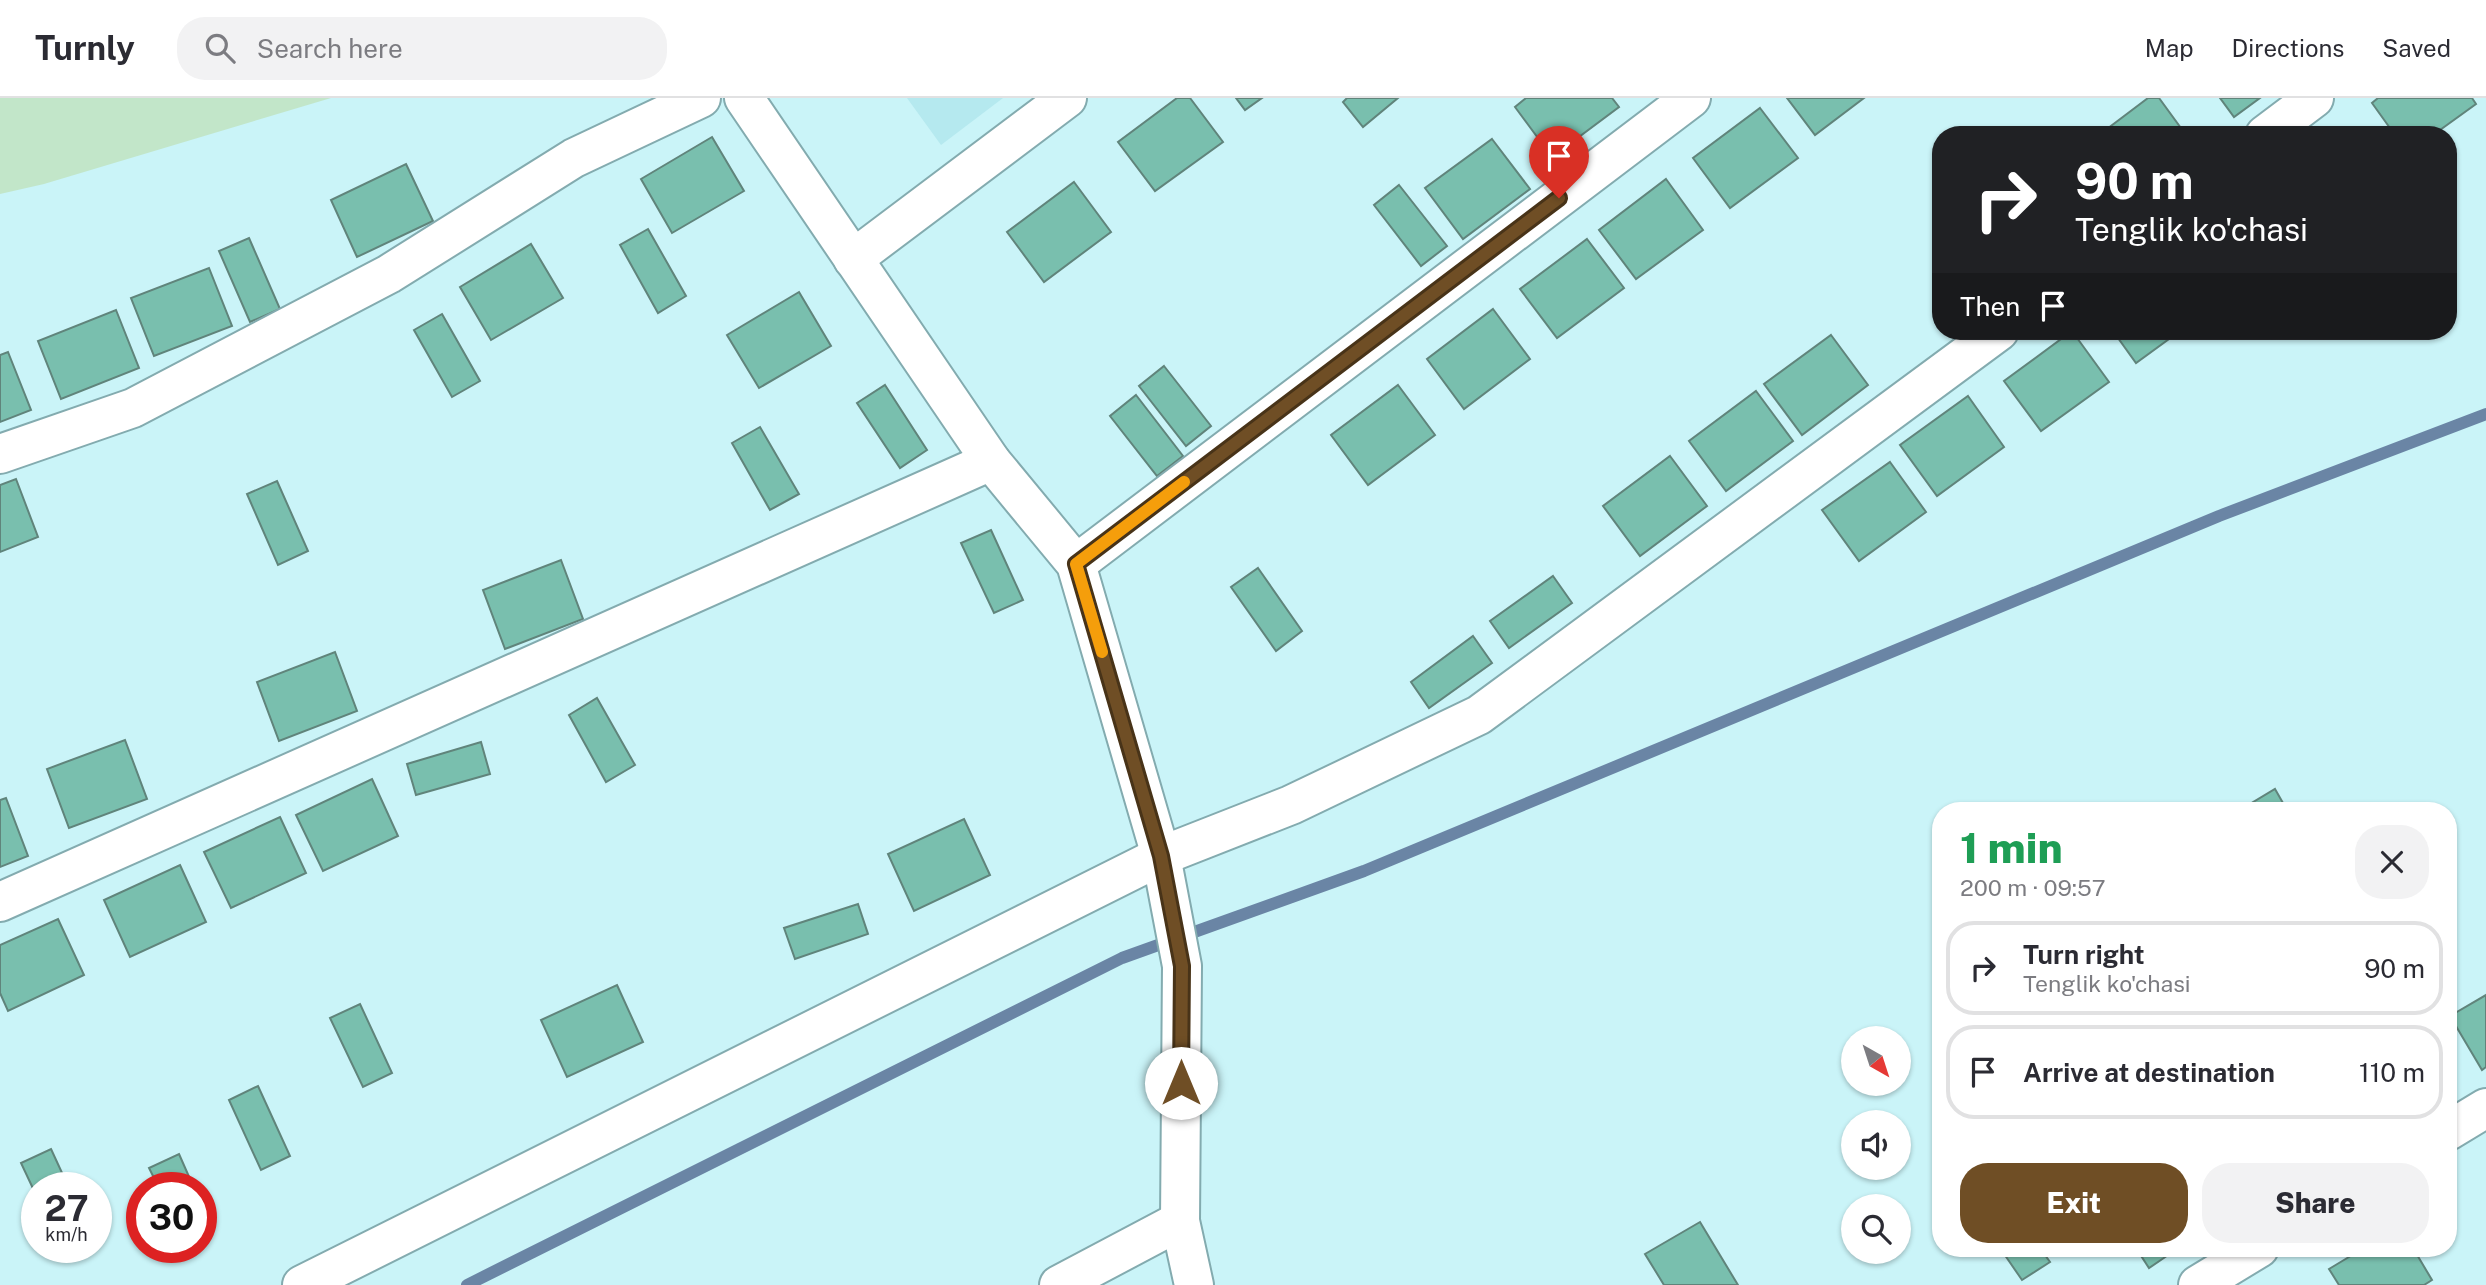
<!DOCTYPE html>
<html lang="en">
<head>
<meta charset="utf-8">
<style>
	body { margin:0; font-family:"Public Sans",sans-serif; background:#f2f2f3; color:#2b2b33; height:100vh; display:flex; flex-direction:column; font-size:26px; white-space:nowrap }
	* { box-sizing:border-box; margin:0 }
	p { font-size:23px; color:#7c7c81 }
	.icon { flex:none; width:38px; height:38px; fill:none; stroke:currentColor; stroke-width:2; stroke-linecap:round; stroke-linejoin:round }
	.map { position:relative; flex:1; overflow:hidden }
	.details { position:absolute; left:1932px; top:704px; width:525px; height:455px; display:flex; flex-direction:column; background:#fff; border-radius:28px; box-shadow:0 2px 5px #0004 }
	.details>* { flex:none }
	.hud { position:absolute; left:1932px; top:28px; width:525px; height:214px; border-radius:28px; box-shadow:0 2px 5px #0004; background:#202124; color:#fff; overflow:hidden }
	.needle { width:46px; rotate:141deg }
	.tools { position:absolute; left:1841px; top:928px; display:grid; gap:14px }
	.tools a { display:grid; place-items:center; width:70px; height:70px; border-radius:50%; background:#fff; box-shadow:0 2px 5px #0004; font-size:35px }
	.speed { position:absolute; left:21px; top:1074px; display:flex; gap:14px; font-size:35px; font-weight:700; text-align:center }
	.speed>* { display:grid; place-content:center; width:91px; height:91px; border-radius:50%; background:#fff; box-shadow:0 2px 5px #0004; line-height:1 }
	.speed small { font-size:18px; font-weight:400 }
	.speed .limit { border:10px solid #d22; background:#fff; color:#111 }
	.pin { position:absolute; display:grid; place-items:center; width:60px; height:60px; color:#fff; margin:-72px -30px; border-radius:50% 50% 50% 0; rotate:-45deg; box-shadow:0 0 7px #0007 }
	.pin .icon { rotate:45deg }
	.me { position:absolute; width:77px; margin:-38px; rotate:0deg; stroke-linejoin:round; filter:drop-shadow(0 0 5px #0008) }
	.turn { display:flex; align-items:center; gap:24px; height:147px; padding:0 28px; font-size:32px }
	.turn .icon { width:91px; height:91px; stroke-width:2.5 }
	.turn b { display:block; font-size:49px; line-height:60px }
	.then { display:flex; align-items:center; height:66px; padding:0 28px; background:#0003; gap:14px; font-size:26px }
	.round { display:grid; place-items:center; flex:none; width:74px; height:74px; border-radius:28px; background:#f2f2f3 }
	.headline { display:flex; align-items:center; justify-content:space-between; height:119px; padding:0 28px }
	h1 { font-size:42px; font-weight:800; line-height:52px; color:#1e9e55 }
	.button { display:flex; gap:14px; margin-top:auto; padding:14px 28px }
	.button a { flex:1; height:80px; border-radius:28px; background:#6f4e25; color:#fff; font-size:28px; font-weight:800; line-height:80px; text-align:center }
	.button a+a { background:#f2f2f3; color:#2b2b33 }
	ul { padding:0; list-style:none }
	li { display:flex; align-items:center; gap:21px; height:94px; margin:0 14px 10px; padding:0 14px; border:4px solid #e1e1e2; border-radius:28px }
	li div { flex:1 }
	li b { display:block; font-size:26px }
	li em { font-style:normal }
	header { display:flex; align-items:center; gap:42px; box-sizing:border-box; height:98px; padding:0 35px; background:#fff; border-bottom:2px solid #e1e1e2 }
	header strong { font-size:33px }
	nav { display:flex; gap:38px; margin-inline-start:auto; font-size:24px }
	.search { width:490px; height:63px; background:#f2f2f3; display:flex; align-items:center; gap:18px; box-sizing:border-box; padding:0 24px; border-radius:28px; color:#7c7c81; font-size:26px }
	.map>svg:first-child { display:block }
	.built { fill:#b5e9ef }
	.green { fill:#c2e6c9 }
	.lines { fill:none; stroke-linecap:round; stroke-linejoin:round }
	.stream { stroke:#6a85a5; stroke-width:12 }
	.building { fill:#79bfae; stroke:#60847b; stroke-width:2 }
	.street-casing { stroke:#83abaf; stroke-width:42 }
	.street { stroke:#fff; stroke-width:38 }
	.route-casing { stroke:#483318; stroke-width:18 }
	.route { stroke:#6f4e25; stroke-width:12 }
	.slow { stroke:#f59e0b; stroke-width:12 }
</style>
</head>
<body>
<header>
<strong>Turnly</strong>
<div class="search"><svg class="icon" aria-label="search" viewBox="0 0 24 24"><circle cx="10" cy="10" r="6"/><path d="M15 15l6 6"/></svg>Search here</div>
<nav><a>Map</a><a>Directions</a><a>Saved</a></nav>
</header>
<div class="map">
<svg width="2486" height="1187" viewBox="0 0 2486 1187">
	<rect width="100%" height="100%" fill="#caf4f8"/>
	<polygon class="built" points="907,0 1003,0 941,47"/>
	<polygon class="green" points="0,0 331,0 44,86 0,96"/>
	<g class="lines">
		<polyline class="stream" points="467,1187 1122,860 1364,773 2219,418 2486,316"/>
	</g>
	<g class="building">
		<polygon points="1177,0 1190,0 1223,44 1155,93 1118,44"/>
		<polygon points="1236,0 1262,0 1245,12"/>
		<polygon points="1347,0 1398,0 1363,29 1343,4"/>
		<polygon points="1526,0 1612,0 1619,9 1552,59 1515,9"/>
		<polygon points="1787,0 1864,0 1815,37"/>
		<polygon points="2148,0 2159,0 2186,37 2099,37"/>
		<polygon points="2220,0 2260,0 2234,19"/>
		<polygon points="2378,0 2472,0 2476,6 2433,37 2395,37 2372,5"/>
		<polygon points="1760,10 1798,60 1730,110 1693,60"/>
		<polygon points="712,39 744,93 672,135 641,81"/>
		<polygon points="1492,41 1530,91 1463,141 1425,90"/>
		<polygon points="406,66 433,123 357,159 331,102"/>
		<polygon points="1666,81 1703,132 1636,181 1599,132"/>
		<polygon points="1074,84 1111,134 1044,184 1007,134"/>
		<polygon points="1399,87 1447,148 1421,168 1374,107"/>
		<polygon points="648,131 686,198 658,215 620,147"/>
		<polygon points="249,140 280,211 250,224 219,153"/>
		<polygon points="1587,141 1624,190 1557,240 1520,191"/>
		<polygon points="531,146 563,200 491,242 460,189"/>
		<polygon points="209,170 232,228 154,258 131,200"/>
		<polygon points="799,194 831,248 759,290 727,237"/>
		<polygon points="1493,211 1530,261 1464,311 1427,261"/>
		<polygon points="116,212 139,270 61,301 38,243"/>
		<polygon points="442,216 480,283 452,299 414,232"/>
		<polygon points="2072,233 2109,284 2041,333 2004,283"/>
		<polygon points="2113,233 2180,233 2136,265"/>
		<polygon points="1831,237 1868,287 1802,337 1764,286"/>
		<polygon points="8,254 31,312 0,324 0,257"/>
		<polygon points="1164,268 1211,328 1186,348 1139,288"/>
		<polygon points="885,287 927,352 900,370 857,305"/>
		<polygon points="1398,287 1435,337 1368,387 1331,337"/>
		<polygon points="1756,293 1793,343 1726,393 1689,343"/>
		<polygon points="1136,297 1183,358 1157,378 1110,318"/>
		<polygon points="1968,298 2004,349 1937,398 1900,347"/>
		<polygon points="760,329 799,396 770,412 732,345"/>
		<polygon points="1670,358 1707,408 1640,458 1603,408"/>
		<polygon points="1890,364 1926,414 1859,463 1822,412"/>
		<polygon points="16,381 38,439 0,454 0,387"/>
		<polygon points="277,383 308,453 278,467 247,396"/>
		<polygon points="991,432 1023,502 994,515 961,445"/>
		<polygon points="561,462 583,521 505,551 483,492"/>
		<polygon points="1258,470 1302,533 1276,553 1231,489"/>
		<polygon points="1553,478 1572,505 1509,550 1490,523"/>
		<polygon points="1473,538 1492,565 1429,610 1411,584"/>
		<polygon points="335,554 357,613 279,643 257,584"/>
		<polygon points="597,600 635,667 606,684 569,617"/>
		<polygon points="125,642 147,701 69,730 47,671"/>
		<polygon points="481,644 490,676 416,697 407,666"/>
		<polygon points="372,681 398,738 323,773 296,717"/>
		<polygon points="2275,691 2287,712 2240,712"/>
		<polygon points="6,700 28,758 0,769 0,702"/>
		<polygon points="280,719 306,775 231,810 204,754"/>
		<polygon points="964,721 990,777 914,813 888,756"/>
		<polygon points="180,767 206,824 130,859 104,802"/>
		<polygon points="858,806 868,836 795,861 784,830"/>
		<polygon points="58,821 84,877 8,913 0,895 0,847"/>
		<polygon points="617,887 643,944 567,979 541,922"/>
		<polygon points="2486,897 2486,969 2482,972 2450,918"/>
		<polygon points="360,906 392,975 363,989 330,920"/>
		<polygon points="258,988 290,1058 261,1072 229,1002"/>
		<polygon points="51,1051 69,1090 37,1090 37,1099 21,1065"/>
		<polygon points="179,1056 194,1090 159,1090 149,1070"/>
		<polygon points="201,1105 211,1126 201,1131"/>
		<polygon points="1700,1124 1738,1187 1664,1187 1645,1156"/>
		<polygon points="2000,1150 2040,1150 2050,1164 2022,1182"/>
		<polygon points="2136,1150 2175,1150 2177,1151 2149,1170"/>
		<polygon points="2364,1150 2413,1150 2432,1182 2424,1187 2339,1187 2329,1171"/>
	</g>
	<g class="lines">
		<defs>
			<g id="street">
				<polyline points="744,0 991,363 1076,466 1161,758 1182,868 1180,1123 1194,1187"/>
				<polyline points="2265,37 2314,0"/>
				<polyline points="853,161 1067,0"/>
				<polyline points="0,356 133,310 389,176 574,60 701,0"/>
				<polyline points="1076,466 1691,0"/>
				<polyline points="0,804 991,363"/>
				<polyline points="2448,1033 2486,1010"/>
				<polyline points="302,1187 1161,758 1291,707 1479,617 1999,233"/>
				<polyline points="1059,1187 1180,1123"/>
				<polyline points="2198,1187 2259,1150"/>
			</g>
		</defs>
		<use href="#street" class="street-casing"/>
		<use href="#street" class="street"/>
	</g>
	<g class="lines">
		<defs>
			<polyline id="route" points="1181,985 1182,868 1161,758 1076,466 1559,100"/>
		</defs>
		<use href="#route" class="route-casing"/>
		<use href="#route" class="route"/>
		<polyline class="slow" points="1102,554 1076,466 1184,384"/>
	</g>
</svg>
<div class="tools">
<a><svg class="needle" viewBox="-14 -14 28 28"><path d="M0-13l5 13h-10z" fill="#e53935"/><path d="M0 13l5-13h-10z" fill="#7c7c81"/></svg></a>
<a><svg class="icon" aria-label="sound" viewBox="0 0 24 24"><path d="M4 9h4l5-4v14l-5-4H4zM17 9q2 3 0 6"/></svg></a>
<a><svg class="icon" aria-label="search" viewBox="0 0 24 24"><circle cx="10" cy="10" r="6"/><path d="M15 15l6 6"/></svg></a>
</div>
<div class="speed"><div>27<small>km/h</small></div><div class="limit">30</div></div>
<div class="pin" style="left:1559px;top:100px;background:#d93025"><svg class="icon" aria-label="arrive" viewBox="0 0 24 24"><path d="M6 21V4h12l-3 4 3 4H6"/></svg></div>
<svg class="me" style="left:1181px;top:985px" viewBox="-20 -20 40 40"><circle r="19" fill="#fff"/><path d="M0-13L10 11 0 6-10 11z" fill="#6f4e25"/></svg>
<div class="hud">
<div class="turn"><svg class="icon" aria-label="right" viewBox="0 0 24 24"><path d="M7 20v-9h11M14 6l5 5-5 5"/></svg><div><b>90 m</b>Tenglik ko'chasi</div></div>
<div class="then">Then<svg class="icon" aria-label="arrive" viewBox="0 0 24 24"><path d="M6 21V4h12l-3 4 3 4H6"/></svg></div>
</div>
<section class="details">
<div class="headline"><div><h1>1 min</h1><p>200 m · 09:57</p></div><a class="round"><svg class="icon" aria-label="close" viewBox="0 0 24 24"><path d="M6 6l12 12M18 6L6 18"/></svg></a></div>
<ul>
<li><svg class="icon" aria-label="right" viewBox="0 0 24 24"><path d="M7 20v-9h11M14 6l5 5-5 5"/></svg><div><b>Turn right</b><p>Tenglik ko'chasi</p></div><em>90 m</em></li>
<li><svg class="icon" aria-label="arrive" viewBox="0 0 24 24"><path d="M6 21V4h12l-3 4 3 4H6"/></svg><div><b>Arrive at destination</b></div><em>110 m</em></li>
</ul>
<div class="button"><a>Exit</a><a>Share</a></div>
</section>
</div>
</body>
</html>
